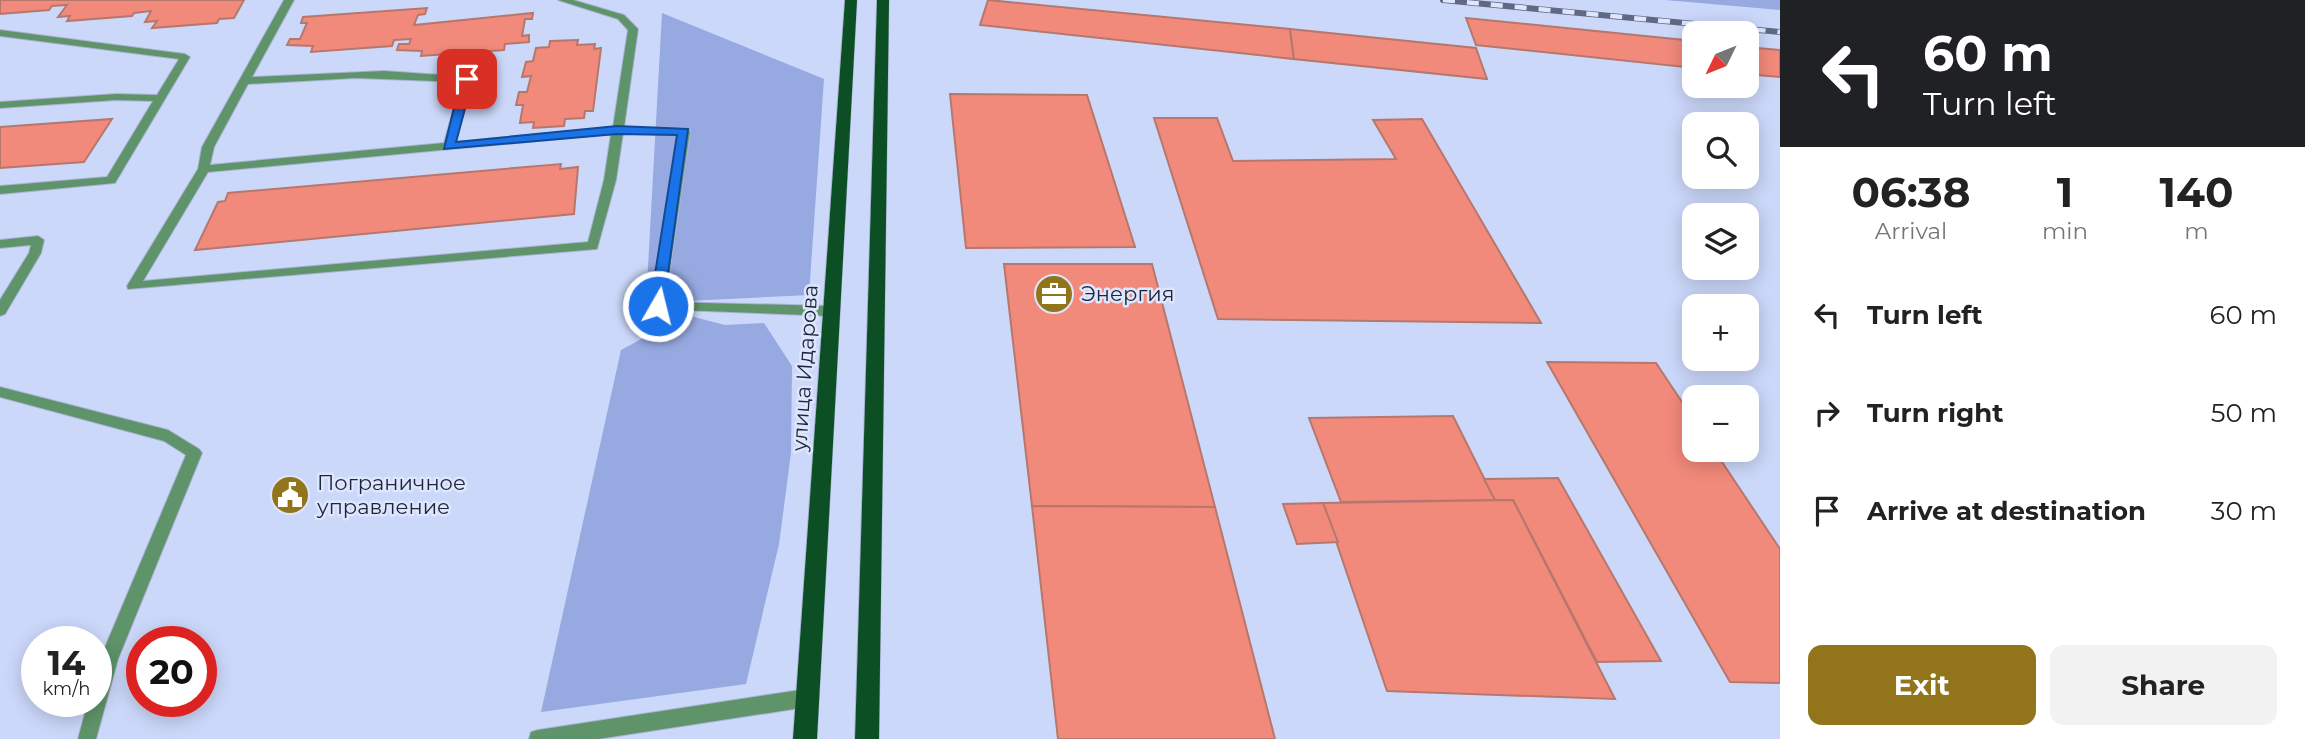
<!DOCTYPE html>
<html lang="en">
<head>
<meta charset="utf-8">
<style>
	body { margin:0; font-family:Montserrat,sans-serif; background:#f2f2f2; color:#222; height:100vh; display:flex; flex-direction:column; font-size:26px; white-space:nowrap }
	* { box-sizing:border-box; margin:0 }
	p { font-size:23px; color:#767676 }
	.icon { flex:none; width:38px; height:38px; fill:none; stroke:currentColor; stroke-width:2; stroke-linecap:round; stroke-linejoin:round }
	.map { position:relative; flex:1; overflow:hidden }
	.panel { display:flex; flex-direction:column; background:#fff; width:525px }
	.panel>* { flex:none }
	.top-card { background:#202124; color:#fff; overflow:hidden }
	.needle { width:46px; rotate:227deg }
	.tools { position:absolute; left:1682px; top:21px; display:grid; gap:14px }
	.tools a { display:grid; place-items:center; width:77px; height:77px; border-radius:14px; background:#fff; box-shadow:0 4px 18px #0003; font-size:35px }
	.speed { position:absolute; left:21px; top:626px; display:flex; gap:14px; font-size:35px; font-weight:700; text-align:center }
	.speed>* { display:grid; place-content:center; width:91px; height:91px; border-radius:50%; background:#fff; box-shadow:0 4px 18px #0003; line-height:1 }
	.speed small { font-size:18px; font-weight:400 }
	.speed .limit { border:10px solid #d22; background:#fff; color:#111 }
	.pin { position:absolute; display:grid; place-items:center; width:60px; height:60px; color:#fff; margin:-30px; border-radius:14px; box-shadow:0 4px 10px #0006 }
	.me { position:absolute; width:77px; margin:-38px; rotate:8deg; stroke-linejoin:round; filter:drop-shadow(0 0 5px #0008) }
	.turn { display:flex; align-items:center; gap:24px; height:147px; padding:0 28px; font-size:32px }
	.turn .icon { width:91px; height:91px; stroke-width:2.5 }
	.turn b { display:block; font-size:49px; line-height:60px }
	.eta { display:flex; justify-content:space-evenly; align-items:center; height:119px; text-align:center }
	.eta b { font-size:42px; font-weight:700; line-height:49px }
	.primary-button { display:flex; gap:14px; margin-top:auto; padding:14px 28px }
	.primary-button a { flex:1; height:80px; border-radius:14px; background:#92751b; color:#fff; font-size:28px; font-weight:700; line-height:80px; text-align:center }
	.primary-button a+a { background:#f2f2f2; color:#222 }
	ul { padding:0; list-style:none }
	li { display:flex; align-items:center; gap:21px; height:98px; padding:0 28px }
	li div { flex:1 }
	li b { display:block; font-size:26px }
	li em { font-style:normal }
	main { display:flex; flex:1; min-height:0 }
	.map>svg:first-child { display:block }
	.green { fill:#96a9e0 }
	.building { fill:#f28a7b; stroke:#b6776d; stroke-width:2 }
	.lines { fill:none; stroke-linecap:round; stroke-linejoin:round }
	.service-casing { stroke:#a9b4d4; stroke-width:2 }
	.primary-casing { stroke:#a9b4d4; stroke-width:1 }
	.service { fill:#5f946a; fill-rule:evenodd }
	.primary { fill:#0d4f24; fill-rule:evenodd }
	.rail-casing { stroke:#606983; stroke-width:6 }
	.rail { stroke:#dde6fd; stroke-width:4.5; stroke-dasharray:12; stroke-linecap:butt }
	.route { fill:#1a73e8; stroke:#114b97; stroke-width:2 }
	.labels { text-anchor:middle; stroke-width:5; stroke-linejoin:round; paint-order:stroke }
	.poi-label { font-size:21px; fill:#1e253a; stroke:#dde6fd; text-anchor:start }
	.street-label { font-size:21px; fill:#1e253a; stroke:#dde6fd }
</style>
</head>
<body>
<main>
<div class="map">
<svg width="1780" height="739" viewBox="0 0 1780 739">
	<rect width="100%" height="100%" fill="#ccd8fa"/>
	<g class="green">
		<polygon points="1665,0 1780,0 1780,10"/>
		<polygon points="662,13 824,79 809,295 646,303"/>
		<polygon points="686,315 725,325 764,323 792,366 791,453 779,544 746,684 541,712 621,350"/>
	</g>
	<g class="building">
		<polygon points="0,0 244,0 234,18 219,19 217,23 152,28 157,21 145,22 151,11 134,13 132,16 67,21 70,16 58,17 67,5 52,6 49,10 0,14"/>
		<polygon points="988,0 1290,29 1294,59 980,25"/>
		<polygon points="427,8 425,14 418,15 414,25 533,13 532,19 525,19 522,36 529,35 529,42 505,44 504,50 421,56 422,51 397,50 399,44 409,44 411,39 394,40 392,46 311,52 313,46 287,45 290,39 300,39 307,23 301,23 303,17"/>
		<polygon points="1466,18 1694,41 1694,68 1476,45"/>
		<polygon points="1290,29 1476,48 1487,79 1294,59"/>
		<polygon points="578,40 577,45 595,44 594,49 601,48 593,111 585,111 584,118 565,119 564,126 533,128 534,122 520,123 523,105 516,105 519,92 527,92 531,76 522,77 526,62 533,61 536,48 549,47 550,41"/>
		<polygon points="1746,47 1780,50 1780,77 1746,74"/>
		<polygon points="950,94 1087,95 1135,247 966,248"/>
		<polygon points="1154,118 1217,118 1233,161 1396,159 1373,120 1422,119 1541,323 1218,319"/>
		<polygon points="112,119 84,162 0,168 0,127"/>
		<polygon points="561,164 560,169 578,167 574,214 195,250 218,202 225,201 228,193"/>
		<polygon points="1004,264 1152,264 1215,507 1032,506"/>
		<polygon points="1547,362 1656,363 1694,420 1694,450 1714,450 1780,549 1780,683 1730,682"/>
		<polygon points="1453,416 1495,500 1341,502 1309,418"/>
		<polygon points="1558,478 1661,661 1597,662 1513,500 1495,500 1484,479"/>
		<polygon points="1513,500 1615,699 1387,691 1323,503"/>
		<polygon points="1323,503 1338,542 1297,544 1283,504"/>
		<polygon points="1032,506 1215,507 1275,739 1058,739"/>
	</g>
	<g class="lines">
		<defs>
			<g id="service">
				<path d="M 284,0 L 294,0 L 252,77 L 384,71 L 471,77 L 472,79 L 456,142 L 613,127 L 628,30 L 618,19 L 558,0 L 573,0 L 624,15 L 638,29 L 624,127 L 684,128 L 690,131 L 665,302 L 831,306 L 838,311 L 831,316 L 653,309 L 651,306 L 678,134 L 623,133 L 616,180 L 597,249 L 128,289 L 127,286 L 198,169 L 202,147 ZM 356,78 L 461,82 L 444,143 L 210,165 L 214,147 L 248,84 ZM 611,134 L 604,180 L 588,242 L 143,281 L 208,172 Z"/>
				<polygon points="0,30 185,54 190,57 115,183 0,194 0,186 107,177 153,101 116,100 0,108 0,102 116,94 157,95 179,59 0,36"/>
				<polygon points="38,236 44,240 41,253 5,314 0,316 0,300 29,253 31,245 0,248 0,240"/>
				<polygon points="0,387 168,430 199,449 202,453 118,659 96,739 78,739 88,702 96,702 96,673 100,659 186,455 164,441 0,397"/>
				<polygon points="807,689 813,692 816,698 813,704 807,707 598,739 529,739 531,732 538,730"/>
			</g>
			<g id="primary">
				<polygon points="845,0 857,0 817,739 793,739"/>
				<polygon points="877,0 889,0 879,739 855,739"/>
			</g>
		</defs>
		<use href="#service" class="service-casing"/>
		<use href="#primary" class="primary-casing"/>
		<use href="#service" class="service"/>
		<use href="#primary" class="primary"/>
		<defs>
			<polyline id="rail" points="1443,0 1780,32"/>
		</defs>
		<use href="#rail" class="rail-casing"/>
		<use href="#rail" class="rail"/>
	</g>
	<polygon class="route" points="467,75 473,79 456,142 617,126 688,129 663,310 658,312 650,306 677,135 617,134 444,149 461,79"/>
	<defs>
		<symbol id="office-disc" viewBox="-11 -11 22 22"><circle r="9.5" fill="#92751b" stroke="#dde6fd"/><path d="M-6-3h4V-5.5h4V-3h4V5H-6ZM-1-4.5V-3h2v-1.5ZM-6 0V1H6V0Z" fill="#fff"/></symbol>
		<symbol id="civic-disc" viewBox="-11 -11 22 22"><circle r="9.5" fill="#92751b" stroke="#dde6fd"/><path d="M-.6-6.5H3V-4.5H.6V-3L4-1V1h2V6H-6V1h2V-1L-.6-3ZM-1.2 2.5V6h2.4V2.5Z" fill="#fff"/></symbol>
	</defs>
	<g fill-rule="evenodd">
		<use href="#office-disc" x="1032" y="272" width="44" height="44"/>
		<use href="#civic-disc" x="268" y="473" width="44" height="44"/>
	</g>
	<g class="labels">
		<g class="poi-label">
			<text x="1081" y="301">Энергия</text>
			<text x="317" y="490">Пограничное<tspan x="317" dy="24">управление</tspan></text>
		</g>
		<g class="street-label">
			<text transform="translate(805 368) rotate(-86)" y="7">улица Идарова</text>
		</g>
	</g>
</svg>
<div class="tools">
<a><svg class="needle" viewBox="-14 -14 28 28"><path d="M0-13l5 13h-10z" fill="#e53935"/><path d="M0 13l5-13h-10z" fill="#767676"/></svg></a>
<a><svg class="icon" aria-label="search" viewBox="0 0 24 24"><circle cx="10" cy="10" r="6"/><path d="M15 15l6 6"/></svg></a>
<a><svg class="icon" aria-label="layers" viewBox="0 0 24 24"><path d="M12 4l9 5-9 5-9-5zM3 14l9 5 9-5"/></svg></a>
<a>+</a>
<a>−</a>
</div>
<div class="speed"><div>14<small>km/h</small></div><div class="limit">20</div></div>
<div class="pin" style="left:467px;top:79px;background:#d93025"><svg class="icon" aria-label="arrive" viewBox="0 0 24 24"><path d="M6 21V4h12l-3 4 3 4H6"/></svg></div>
<svg class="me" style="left:658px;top:306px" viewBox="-20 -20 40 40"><circle r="17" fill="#1a73e8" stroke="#fff" stroke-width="3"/><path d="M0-11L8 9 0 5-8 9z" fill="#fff"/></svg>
</div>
<section class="panel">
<div class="top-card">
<div class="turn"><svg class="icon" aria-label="left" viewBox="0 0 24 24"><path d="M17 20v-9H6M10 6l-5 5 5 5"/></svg><div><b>60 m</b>Turn left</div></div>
</div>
<div class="eta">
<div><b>06:38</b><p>Arrival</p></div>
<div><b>1</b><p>min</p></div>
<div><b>140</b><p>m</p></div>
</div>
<ul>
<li><svg class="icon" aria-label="left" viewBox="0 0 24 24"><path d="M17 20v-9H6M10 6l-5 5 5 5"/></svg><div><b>Turn left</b></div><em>60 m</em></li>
<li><svg class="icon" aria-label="right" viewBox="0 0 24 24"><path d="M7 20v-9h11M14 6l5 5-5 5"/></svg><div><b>Turn right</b></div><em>50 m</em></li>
<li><svg class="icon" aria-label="arrive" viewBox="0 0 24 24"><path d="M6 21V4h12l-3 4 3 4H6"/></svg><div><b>Arrive at destination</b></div><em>30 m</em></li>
</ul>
<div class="primary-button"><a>Exit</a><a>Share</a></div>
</section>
</main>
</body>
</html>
